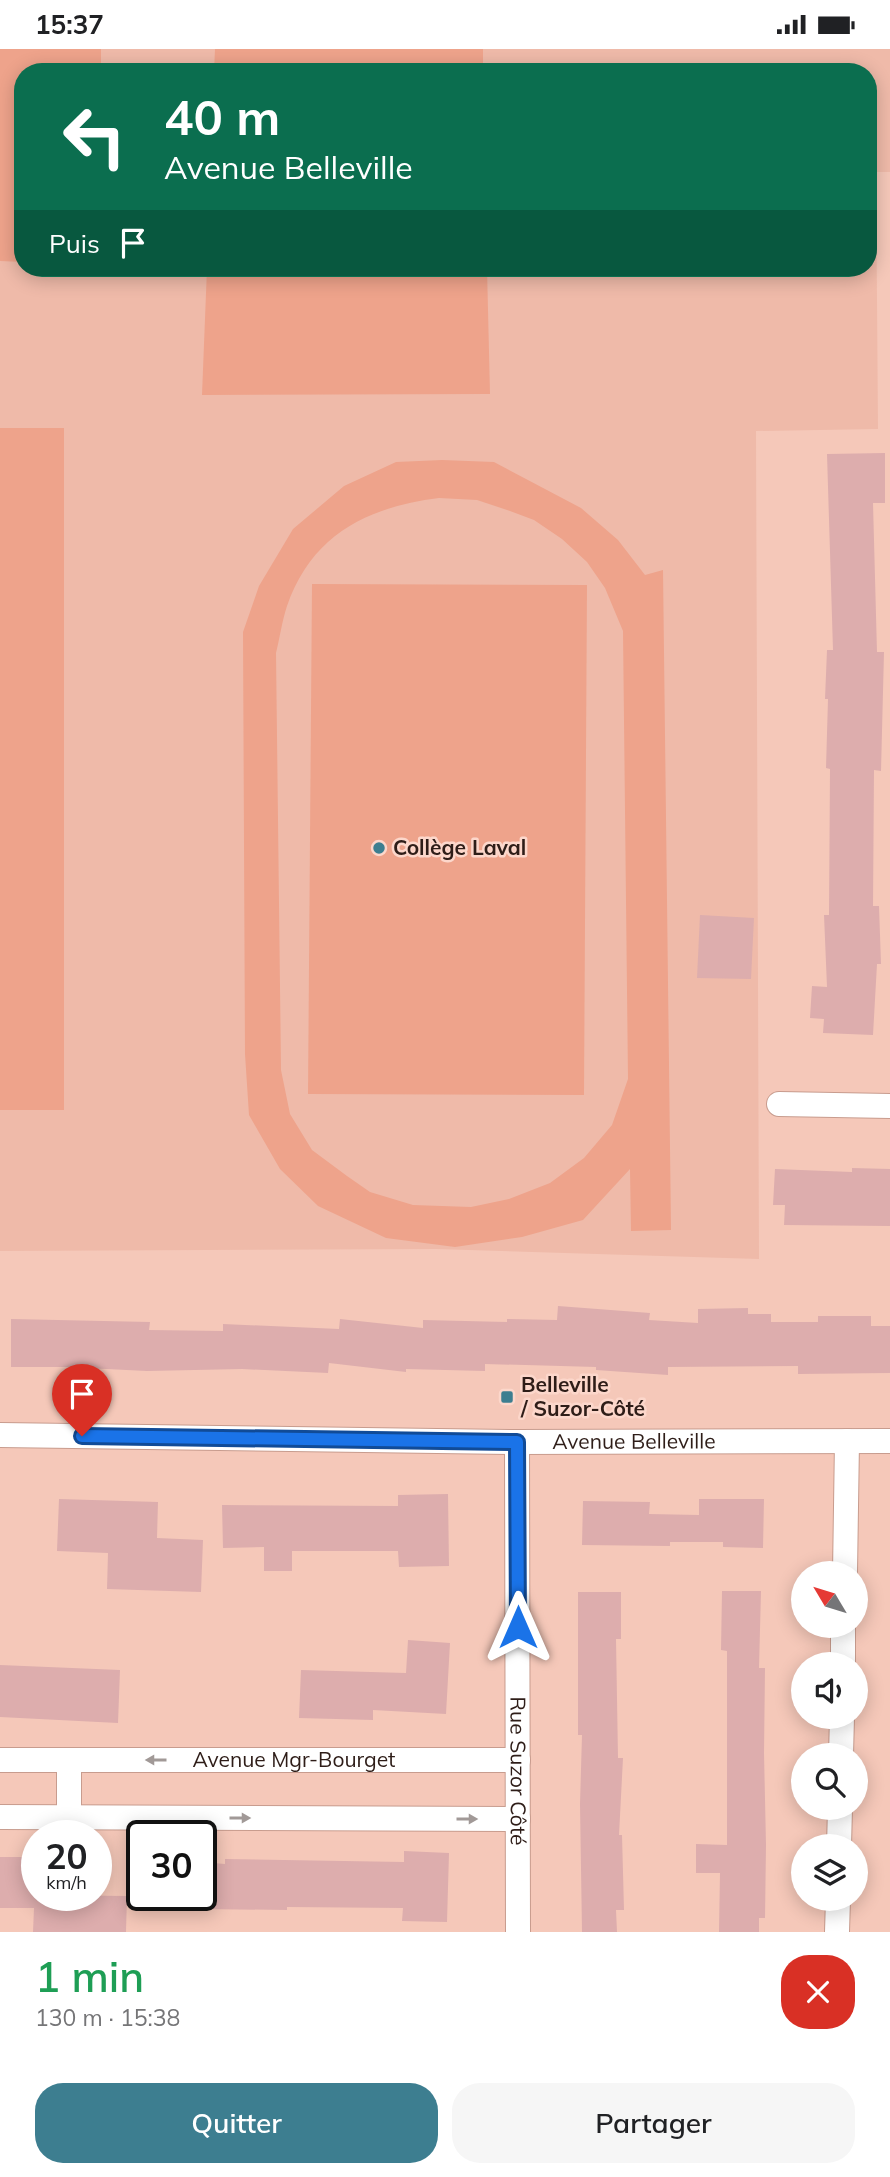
<!DOCTYPE html>
<html lang="fr">
<head>
<meta charset="utf-8">
<style>
	body { margin:0; font-family:Mulish,sans-serif; background:#f6f6f6; color:#202124; height:100vh; display:flex; flex-direction:column; font-size:26px; white-space:nowrap }
	* { box-sizing:border-box; margin:0 }
	p { font-size:23px; color:#757577 }
	.icon { flex:none; width:38px; height:38px; fill:none; stroke:currentColor; stroke-width:2; stroke-linecap:round; stroke-linejoin:round }
	.map { position:relative; height:1883px; overflow:hidden }
	.details { display:flex; flex-direction:column; background:#fff; flex:1 }
	.details>* { flex:none }
	.top-card { position:absolute; left:14px; top:14px; width:863px; height:214px; border-radius:28px; box-shadow:0 4px 18px #0003; background:#0b6e4f; color:#fff; overflow:hidden }
	.needle { width:46px; rotate:308deg }
	.controls { position:absolute; left:791px; top:1512px; display:grid; gap:14px }
	.controls a { display:grid; place-items:center; width:77px; height:77px; border-radius:50%; background:#fff; box-shadow:0 4px 18px #0003; font-size:35px }
	.speed { position:absolute; left:21px; top:1771px; display:flex; gap:14px; font-size:35px; font-weight:700; text-align:center }
	.speed>* { display:grid; place-content:center; width:91px; height:91px; border-radius:50%; background:#fff; box-shadow:0 4px 18px #0003; line-height:1 }
	.speed small { font-size:18px; font-weight:400 }
	.speed .limit { border:4px solid #111; border-radius:10px; background:#fff; color:#111 }
	.pin { position:absolute; display:grid; place-items:center; width:60px; height:60px; color:#fff; margin:-72px -30px; border-radius:50% 50% 50% 0; rotate:-45deg; box-shadow:0 0 7px #0007 }
	.pin .icon { rotate:45deg }
	.me { position:absolute; width:77px; margin:-38px; rotate:0deg; stroke-linejoin:round; filter:drop-shadow(0 0 5px #0008) }
	.turn { display:flex; align-items:center; gap:24px; height:147px; padding:0 35px; font-size:32px }
	.turn .icon { width:91px; height:91px; stroke-width:2.5 }
	.turn b { display:block; font-size:49px; line-height:60px }
	.then { display:flex; align-items:center; height:66px; padding:0 35px; background:#0003; gap:14px; font-size:26px }
	.round { display:grid; place-items:center; flex:none; width:74px; height:74px; border-radius:28px; background:#f6f6f6 }
	.head { display:flex; align-items:center; justify-content:space-between; height:119px; padding:0 35px }
	h1 { font-size:42px; font-weight:600; line-height:52px; color:#1e9e55 }
	.primary-button { display:flex; gap:14px; margin-top:auto; padding:14px 35px }
	.primary-button a { flex:1; height:80px; border-radius:28px; background:#3d7e90; color:#fff; font-size:28px; font-weight:600; line-height:80px; text-align:center }
	.primary-button a+a { background:#f6f6f6; color:#202124 }
	.status { display:flex; justify-content:space-between; align-items:center; height:49px; padding:0 35px; background:#fff; direction:ltr }
	.status svg { height:19px; fill:currentColor }
	.map>svg:first-child { display:block }
	.built { fill:#efbaa9; fill-rule:evenodd }
	.green { fill:#eea38b; fill-rule:evenodd }
	.building { fill:#ddadad }
	.lines { fill:none; stroke-linecap:round; stroke-linejoin:round }
	.street-casing { stroke:#c89c8e; stroke-width:26 }
	.street { stroke:#fff; stroke-width:24 }
	.oneway { fill:#a19997 }
	.route-casing { stroke:#114b97; stroke-width:18 }
	.route { stroke:#1a73e8; stroke-width:12 }
	.poi-dot { fill:#3d7e90; stroke:#fcd7cb; stroke-width:2.5 }
	.labels { text-anchor:middle; stroke-width:5; stroke-linejoin:round; paint-order:stroke }
	.poi-label { font-size:21px; font-weight:bold; fill:#2e1d18; stroke:#fcd7cb; text-anchor:start }
	.street-label { font-size:21px; fill:#2e1d18; stroke:#fcd7cb }
</style>
</head>
<body>
<div class="status"><b>15:37</b><svg viewBox="0 0 49 12"><path d="M0 12V9h3v3zM5 12V6h3v6zM10 12V3h3v9zM15 12V0h3v12zM26 1h20v11H26zM47 4h2v5h-2z"/></svg></div>
<div class="map">
<svg width="890" height="1883" viewBox="0 0 890 1883">
	<rect width="100%" height="100%" fill="#f5c8b9"/>
	<path class="built" d="M 0,0 L 890,0 L 890,123 L 876,123 L 878,380 L 756,382 L 759,1210 L 436,1200 L 0,1202 ZM 23,23 L 868,23 L 868,219 L 23,219 Z"/>
	<g class="green">
		<polygon points="0,0 101,0 101,23 23,23 23,213 0,212"/>
		<polygon points="215,0 483,0 483,23 214,23"/>
		<polygon points="207,219 487,219 490,345 202,346"/>
		<rect x="0" y="379" width="64" height="682"/>
		<path d="M 442,411 L 494,413 L 581,459 L 618,491 L 645,526 L 663,521 L 671,1181 L 631,1182 L 630,1120 L 583,1171 L 522,1188 L 455,1198 L 386,1189 L 318,1157 L 280,1120 L 249,1066 L 245,1005 L 243,583 L 259,537 L 293,480 L 344,437 L 396,413 ZM 439,449 L 477,451 L 507,461 L 534,471 L 562,490 L 587,513 L 605,539 L 623,582 L 628,1030 L 612,1076 L 584,1109 L 550,1134 L 509,1150 L 471,1158 L 413,1156 L 370,1143 L 347,1127 L 312,1101 L 290,1065 L 281,1021 L 276,604 C 280,588 282,572 287,557 C 312,485 368,458 439,449 Z"/>
		<polygon points="312,535 587,536 584,1046 308,1045"/>
	</g>
	<g class="building">
		<polygon points="885,404 885,454 873,454 877,603 884,603 881,722 874,721 873,857 879,857 881,915 877,915 873,986 823,984 824,970 810,969 812,937 827,938 824,866 829,866 830,720 826,719 828,650 825,650 827,601 833,601 827,405"/>
		<polygon points="700,866 754,869 751,930 697,929"/>
		<polygon points="852,1119 890,1120 890,1177 784,1176 785,1156 773,1156 775,1120 852,1123"/>
		<polygon points="558,1257 650,1264 649,1271 698,1274 698,1260 748,1259 748,1265 771,1265 771,1273 818,1273 818,1267 871,1267 871,1277 890,1277 890,1324 798,1325 798,1317 668,1318 668,1326 596,1321 596,1318 485,1315 485,1322 406,1320 406,1323 329,1314 328,1324 242,1320 147,1322 66,1318 11,1318 11,1270 150,1273 149,1281 223,1282 223,1275 339,1280 340,1270 423,1279 423,1271 507,1273 507,1270 557,1271"/>
		<polygon points="448,1445 449,1517 399,1518 398,1502 292,1502 292,1522 264,1522 264,1498 223,1499 222,1456 398,1457 398,1446"/>
		<polygon points="59,1450 158,1453 157,1489 203,1491 201,1543 107,1540 108,1504 57,1502"/>
		<polygon points="699,1450 764,1450 763,1499 723,1498 723,1493 670,1493 670,1497 582,1496 583,1452 650,1453 649,1465 699,1466"/>
		<polygon points="722,1542 761,1542 759,1619 765,1619 764,1704 766,1796 765,1869 759,1869 759,1883 719,1883 720,1824 696,1824 696,1795 727,1796 727,1602 721,1601"/>
		<polygon points="578,1543 621,1543 621,1590 616,1590 618,1709 623,1709 619,1786 622,1786 624,1861 616,1861 617,1883 582,1883 580,1755 582,1686 578,1686"/>
		<polygon points="408,1591 450,1594 446,1665 373,1661 373,1671 299,1669 301,1621 406,1624"/>
		<polygon points="0,1616 120,1621 118,1674 0,1668"/>
		<polygon points="404,1802 449,1804 447,1873 402,1872 403,1859 287,1858 287,1861 201,1860 201,1813 225,1815 225,1810 404,1813"/>
		<polygon points="0,1808 37,1808 37,1846 127,1847 126,1883 33,1883 34,1859 0,1859"/>
	</g>
	<g class="lines">
		<defs>
			<g id="street">
				<polyline points="779,1055 890,1057"/>
				<path id="s1" d="M 0,1386 L 517,1393 L 890,1392"/>
				<path id="s2" d="M 517,1393 L 518,1883"/>
				<polyline points="845,1524 847,1392"/>
				<polyline points="843,1615 843,1577"/>
				<polyline points="841,1706 842,1668"/>
				<path id="s3" d="M 0,1711 L 518,1711"/>
				<polyline points="69,1711 69,1768"/>
				<polyline points="0,1768 518,1770"/>
				<polyline points="839,1797 840,1759"/>
				<polyline points="837,1883 838,1850"/>
			</g>
		</defs>
		<use href="#street" class="street-casing"/>
		<use href="#street" class="street"/>
	</g>
	<defs><path id="oneway-solid" d="M-6-.8H1V-3.2L6.5 0L1 3.2V.8H-6Z" transform="scale(1.75)"/></defs>
	<g class="oneway">
		<use href="#oneway-solid" transform="translate(156 1711) rotate(180)"/>
		<use href="#oneway-solid" transform="translate(240 1769)"/>
		<use href="#oneway-solid" transform="translate(467 1770)"/>
	</g>
	<g class="lines">
		<defs>
			<polyline id="route" points="82,1387 517,1393 518,1578"/>
		</defs>
		<use href="#route" class="route-casing"/>
		<use href="#route" class="route"/>
	</g>
	<g class="poi-dot">
		<circle cx="379" cy="799" r="7"/>
		<rect x="500" y="1341" width="14" height="14" rx="3.5"/>
	</g>
	<g class="labels">
		<g class="poi-label">
			<text x="393" y="806">Collège Laval</text>
			<text x="521" y="1343">Belleville<tspan x="521" dy="24">/ Suzor-Côté</tspan></text>
		</g>
		<g class="street-label">
			<text dy="7" stroke="none"><textPath href="#s1" startOffset="634">Avenue Belleville</textPath></text>
			<text dy="7" stroke="none"><textPath href="#s3" startOffset="294">Avenue Mgr-Bourget</textPath></text>
			<text dy="7" stroke="none"><textPath href="#s2" startOffset="329">Rue Suzor Côté</textPath></text>
		</g>
	</g>
</svg>
<div class="controls">
<a><svg class="needle" viewBox="-14 -14 28 28"><path d="M0-13l5 13h-10z" fill="#e53935"/><path d="M0 13l5-13h-10z" fill="#757577"/></svg></a>
<a><svg class="icon" aria-label="sound" viewBox="0 0 24 24"><path d="M4 9h4l5-4v14l-5-4H4zM17 9q2 3 0 6"/></svg></a>
<a><svg class="icon" aria-label="search" viewBox="0 0 24 24"><circle cx="10" cy="10" r="6"/><path d="M15 15l6 6"/></svg></a>
<a><svg class="icon" aria-label="layers" viewBox="0 0 24 24"><path d="M12 4l9 5-9 5-9-5zM3 14l9 5 9-5"/></svg></a>
</div>
<div class="speed"><div>20<small>km/h</small></div><div class="limit">30</div></div>
<div class="pin" style="left:82px;top:1387px;background:#d93025"><svg class="icon" aria-label="arrive" viewBox="0 0 24 24"><path d="M6 21V4h12l-3 4 3 4H6"/></svg></div>
<svg class="me" style="left:518px;top:1578px" viewBox="-20 -20 40 40"><path d="M0-17L14 15 0 8-14 15z" fill="#1a73e8" stroke="#fff" stroke-width="4"/></svg>
<div class="top-card">
<div class="turn"><svg class="icon" aria-label="left" viewBox="0 0 24 24"><path d="M17 20v-9H6M10 6l-5 5 5 5"/></svg><div><b>40 m</b>Avenue Belleville</div></div>
<div class="then">Puis<svg class="icon" aria-label="arrive" viewBox="0 0 24 24"><path d="M6 21V4h12l-3 4 3 4H6"/></svg></div>
</div>
</div>
<section class="details">
<div class="head"><div><h1>1 min</h1><p>130 m · 15:38</p></div><a class="round" style="background:#d93025;color:#fff"><svg class="icon" aria-label="close" viewBox="0 0 24 24"><path d="M6 6l12 12M18 6L6 18"/></svg></a></div>
<div class="primary-button"><a>Quitter</a><a>Partager</a></div>
</section>
</body>
</html>
